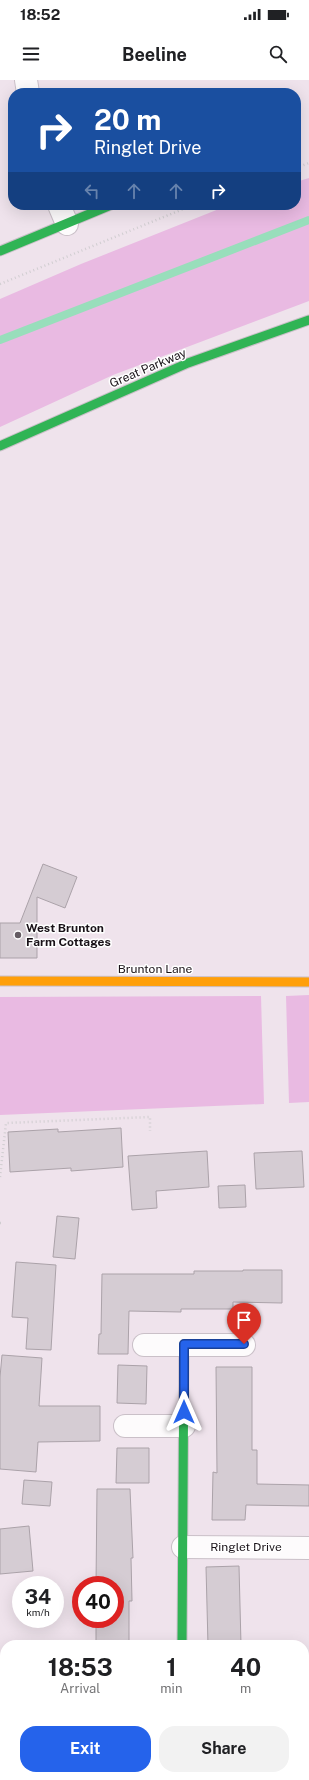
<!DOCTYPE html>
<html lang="en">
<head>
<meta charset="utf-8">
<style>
	body { margin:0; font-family:"Public Sans",sans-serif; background:#f2f2f2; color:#202124; height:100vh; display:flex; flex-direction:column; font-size:15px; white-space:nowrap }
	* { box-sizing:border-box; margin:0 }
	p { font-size:13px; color:#757577 }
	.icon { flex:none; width:22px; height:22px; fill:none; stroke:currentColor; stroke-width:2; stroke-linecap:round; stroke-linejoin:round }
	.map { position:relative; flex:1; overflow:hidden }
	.panel { position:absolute; left:0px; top:1560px; width:309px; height:140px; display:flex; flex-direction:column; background:#fff; border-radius:16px 16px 0 0; box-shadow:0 4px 16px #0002 }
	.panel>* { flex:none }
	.banner { position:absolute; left:8px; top:8px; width:293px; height:122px; border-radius:16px; box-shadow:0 4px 16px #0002; background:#1a4fa0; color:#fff; overflow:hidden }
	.speed { position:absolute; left:12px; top:1496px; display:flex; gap:8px; font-size:20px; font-weight:700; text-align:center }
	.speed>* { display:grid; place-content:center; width:52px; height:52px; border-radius:50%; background:#fff; box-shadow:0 4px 16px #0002; line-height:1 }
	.speed small { font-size:10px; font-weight:400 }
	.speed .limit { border:6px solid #d22; background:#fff; color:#111 }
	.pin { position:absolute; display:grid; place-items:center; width:34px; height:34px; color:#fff; margin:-41px -17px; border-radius:50% 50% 50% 0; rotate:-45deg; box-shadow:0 0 4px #0007 }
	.pin .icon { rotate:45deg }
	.me { position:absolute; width:44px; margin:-22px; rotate:0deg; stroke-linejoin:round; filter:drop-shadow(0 0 3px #0008) }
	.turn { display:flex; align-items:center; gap:14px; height:84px; padding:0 20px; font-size:18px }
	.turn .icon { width:52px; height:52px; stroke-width:2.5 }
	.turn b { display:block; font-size:28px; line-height:34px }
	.lanes { display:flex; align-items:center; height:38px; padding:0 20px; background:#0003; justify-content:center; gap:20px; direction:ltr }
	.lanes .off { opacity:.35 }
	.eta { display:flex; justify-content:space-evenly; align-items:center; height:68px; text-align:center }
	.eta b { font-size:24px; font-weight:700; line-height:28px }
	.primary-button { display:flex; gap:8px; margin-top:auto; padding:8px 20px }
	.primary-button a { flex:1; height:46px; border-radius:16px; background:#2563eb; color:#fff; font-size:16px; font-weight:700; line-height:46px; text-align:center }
	.primary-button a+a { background:#f2f2f2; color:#202124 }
	.status { display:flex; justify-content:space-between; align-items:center; height:28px; padding:0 20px; background:#fff; direction:ltr }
	.status svg { height:11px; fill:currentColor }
	header { display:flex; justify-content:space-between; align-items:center; height:52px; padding:0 20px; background:#fff; font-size:18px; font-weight:700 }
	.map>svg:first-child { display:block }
	.green { fill:#e9bae2 }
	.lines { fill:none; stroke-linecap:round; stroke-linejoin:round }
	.stream { stroke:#98debb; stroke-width:8 }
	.building { fill:#d5ccd3; stroke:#aba2a9 }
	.street-casing { stroke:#cac0c8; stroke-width:24 }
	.fast-casing { stroke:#cac0c8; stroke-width:11 }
	.slow-casing { stroke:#cac0c8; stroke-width:11 }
	.path { stroke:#d0cdd0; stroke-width:2.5; stroke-dasharray:1 3; stroke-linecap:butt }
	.street { stroke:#fdfbfc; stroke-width:22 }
	.fast { stroke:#30b455; stroke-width:9 }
	.slow { stroke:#ff9f0a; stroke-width:9 }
	.route-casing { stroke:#184099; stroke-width:10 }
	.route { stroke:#2563eb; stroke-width:7 }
	.poi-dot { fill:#645b62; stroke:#fff; stroke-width:1.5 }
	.labels { text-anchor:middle; stroke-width:3; stroke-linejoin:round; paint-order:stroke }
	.street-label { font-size:12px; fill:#191218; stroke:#fff }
	.poi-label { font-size:12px; font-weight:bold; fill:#191218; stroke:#fff; text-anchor:start }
</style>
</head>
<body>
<div class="status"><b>18:52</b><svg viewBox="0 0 49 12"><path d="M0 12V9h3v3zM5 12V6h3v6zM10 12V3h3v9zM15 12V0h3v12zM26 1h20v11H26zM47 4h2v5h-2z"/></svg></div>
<header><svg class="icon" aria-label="menu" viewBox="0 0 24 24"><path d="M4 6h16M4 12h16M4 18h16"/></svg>Beeline<svg class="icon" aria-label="search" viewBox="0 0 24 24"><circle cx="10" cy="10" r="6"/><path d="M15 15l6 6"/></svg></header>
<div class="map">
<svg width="309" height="1700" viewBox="0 0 309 1700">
	<rect width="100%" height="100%" fill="#efe3ec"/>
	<g class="green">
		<polygon points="309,98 309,221 113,295 0,347 0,219 81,184 229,125 296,125 296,102"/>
		<polygon points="309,915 309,1022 289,1023 286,916"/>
		<polygon points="261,916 264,1024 0,1035 0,917"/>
	</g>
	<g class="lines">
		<polyline class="stream" points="0,260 309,140"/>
	</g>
	<g class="building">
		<polygon points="43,784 77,797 65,828 37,817 37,878 0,878 0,843 20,843"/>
		<polygon points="121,1048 123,1087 71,1091 71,1088 10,1092 8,1052 58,1049 58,1052"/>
		<polygon points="207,1071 209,1107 156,1111 157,1128 132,1130 128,1076"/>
		<polygon points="302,1071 304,1107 256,1109 254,1073"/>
		<polygon points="245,1105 246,1127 219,1128 218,1106"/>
		<polygon points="57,1136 79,1138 75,1179 53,1177"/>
		<polygon points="16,1182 56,1185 51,1270 26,1269 28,1238 12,1237"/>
		<polygon points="243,1190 282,1190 282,1223 233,1222 233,1229 181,1229 181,1232 129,1231 128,1274 98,1274 99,1254 101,1254 102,1194 194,1194 194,1191 243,1191"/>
		<polygon points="2,1275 42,1278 39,1326 100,1326 100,1361 38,1362 36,1392 0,1389 0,1297"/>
		<polygon points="118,1285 147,1286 146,1324 117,1323"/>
		<polygon points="216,1287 252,1287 252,1370 257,1370 257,1404 309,1405 309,1426 246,1425 245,1440 212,1440 213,1392 217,1393"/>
		<polygon points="117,1368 149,1368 149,1403 116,1403"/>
		<polygon points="24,1400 52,1402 50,1426 22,1424"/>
		<polygon points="97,1409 130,1409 133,1478 131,1478 132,1521 129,1521 129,1563 96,1563 96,1539 115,1539 115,1505 96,1505"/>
		<polygon points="29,1446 33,1491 0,1494 0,1449"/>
		<polygon points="239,1486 241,1565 208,1565 206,1487"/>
	</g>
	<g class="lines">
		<defs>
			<g id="street">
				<polyline points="26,0 28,13"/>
				<polyline points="59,125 67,144"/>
				<polyline points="144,1265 244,1265"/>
				<polyline points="125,1346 184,1346"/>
				<polyline points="183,1467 309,1468"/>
			</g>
			<g id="fast">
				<polyline points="0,171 111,125"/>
				<polyline points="0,366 188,283 309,240"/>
				<polyline points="182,1565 184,1264"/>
			</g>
			<g id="slow">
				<polyline points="0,901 309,902"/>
				<polyline points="0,1700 1,1653"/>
			</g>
		</defs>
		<use href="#street" class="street-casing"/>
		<use href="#fast" class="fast-casing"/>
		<use href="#slow" class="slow-casing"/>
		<g class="path">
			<polyline points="296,88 309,83"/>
			<polyline points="0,204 193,125"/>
			<polyline points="0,1097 6,1043 150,1037 150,1051"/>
			<polyline points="0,1143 2,1143"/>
		</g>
		<use href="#street" class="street"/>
		<use href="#fast" class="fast"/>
		<use href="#slow" class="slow"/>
	</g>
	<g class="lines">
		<defs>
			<polyline id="route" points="184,1332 184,1264 244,1264"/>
		</defs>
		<use href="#route" class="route-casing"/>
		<use href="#route" class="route"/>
	</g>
	<circle class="poi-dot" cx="18" cy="855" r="4"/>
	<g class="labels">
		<g class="street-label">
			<text transform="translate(148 288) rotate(-23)" y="4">Great Parkway</text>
			<text x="155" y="893">Brunton Lane</text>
			<text x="246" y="1471">Ringlet Drive</text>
		</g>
		<g class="poi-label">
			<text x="26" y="852">West Brunton<tspan x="26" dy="14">Farm Cottages</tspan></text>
		</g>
	</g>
</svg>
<div class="speed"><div>34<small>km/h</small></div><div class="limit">40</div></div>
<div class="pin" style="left:244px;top:1264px;background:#d93025"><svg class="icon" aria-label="arrive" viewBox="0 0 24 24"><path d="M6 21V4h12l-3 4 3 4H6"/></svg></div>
<svg class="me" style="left:184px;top:1332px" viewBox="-20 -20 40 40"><path d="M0-17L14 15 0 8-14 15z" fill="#2563eb" stroke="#fff" stroke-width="4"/></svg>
<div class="banner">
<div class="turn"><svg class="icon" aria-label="right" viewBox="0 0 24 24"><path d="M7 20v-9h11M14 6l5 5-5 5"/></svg><div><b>20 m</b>Ringlet Drive</div></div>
<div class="lanes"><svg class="icon off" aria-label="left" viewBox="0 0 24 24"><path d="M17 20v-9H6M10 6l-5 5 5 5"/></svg><svg class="icon off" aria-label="ahead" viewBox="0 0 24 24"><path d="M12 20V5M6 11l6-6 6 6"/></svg><svg class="icon off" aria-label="ahead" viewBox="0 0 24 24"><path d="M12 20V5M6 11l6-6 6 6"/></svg><svg class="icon" aria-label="right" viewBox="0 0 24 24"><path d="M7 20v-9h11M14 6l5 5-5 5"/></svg></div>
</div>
<section class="panel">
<div class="eta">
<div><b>18:53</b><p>Arrival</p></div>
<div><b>1</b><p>min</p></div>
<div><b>40</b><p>m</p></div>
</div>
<div class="primary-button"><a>Exit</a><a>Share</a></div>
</section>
</div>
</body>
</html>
